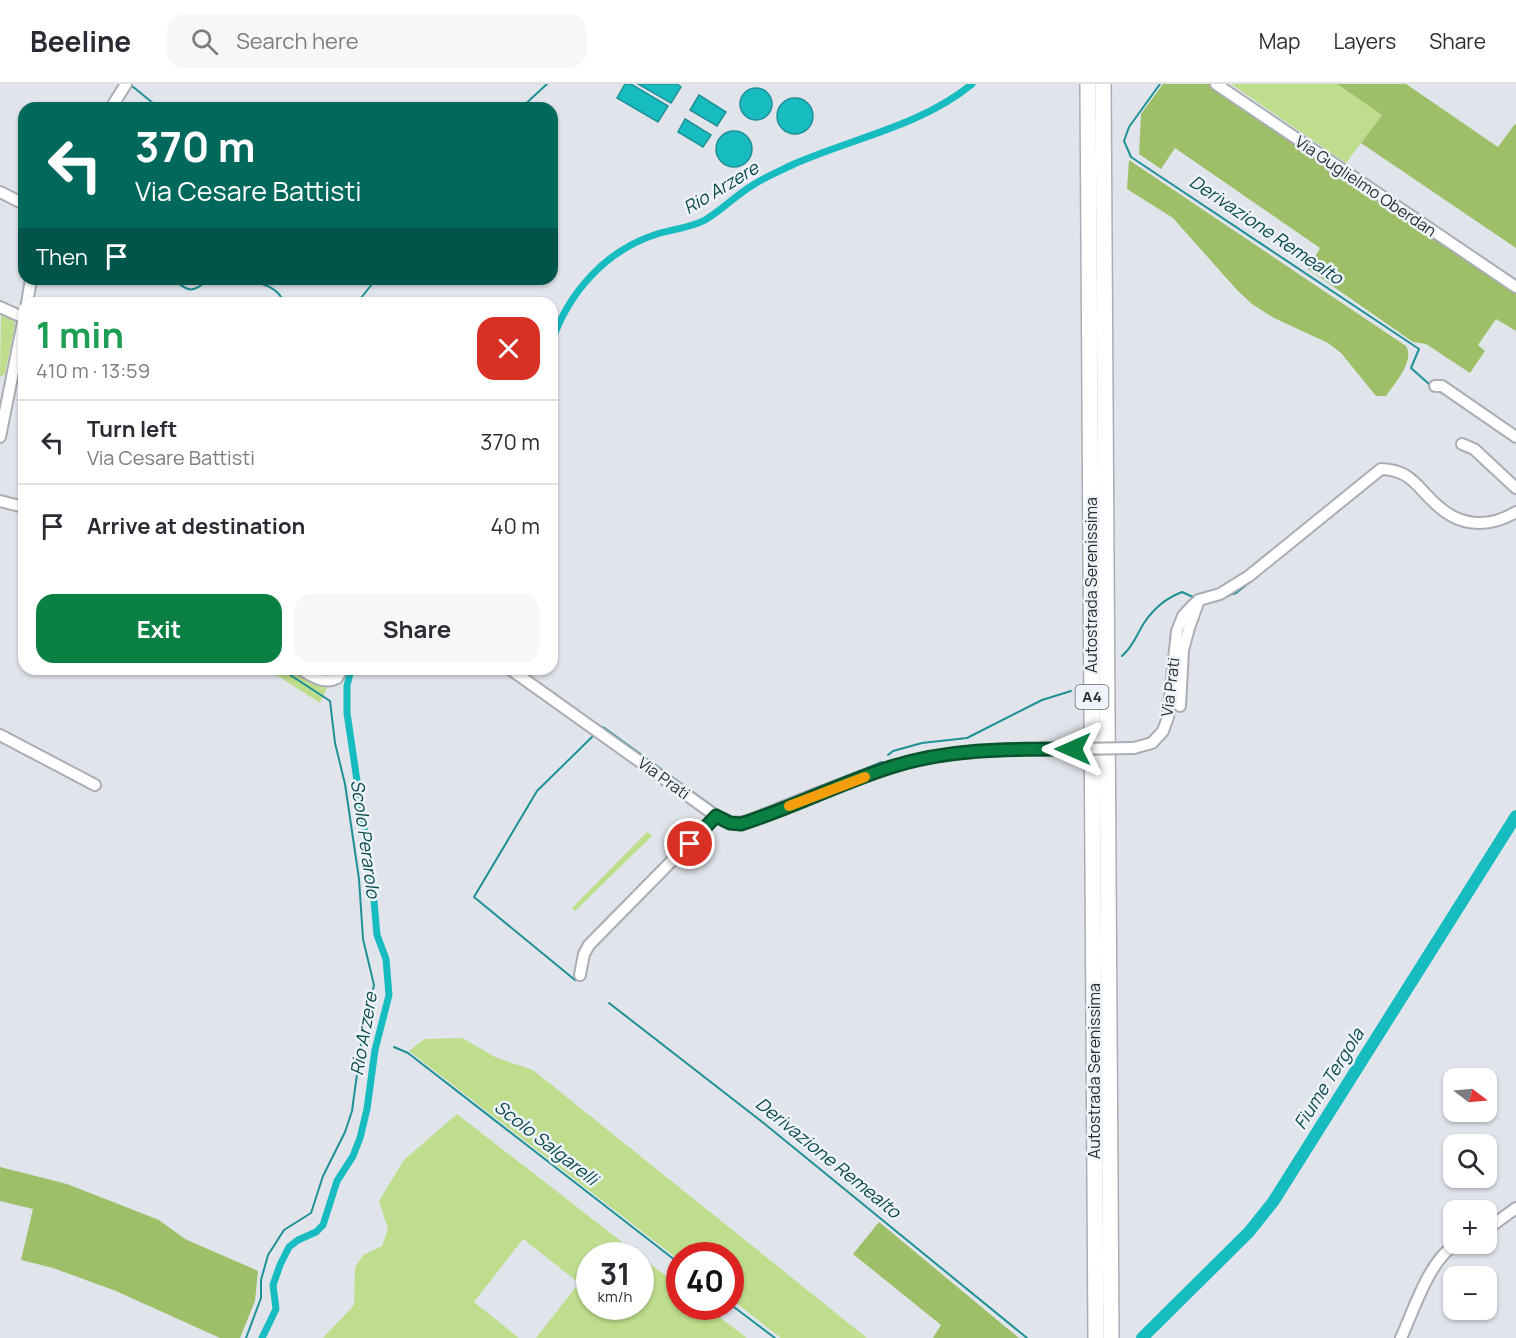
<!DOCTYPE html>
<html lang="en">
<head>
<meta charset="utf-8">
<style>
	body { margin:0; font-family:Manrope,sans-serif; background:#f7f7f7; color:#2b2b33; height:100vh; display:flex; flex-direction:column; font-size:22px; white-space:nowrap }
	* { box-sizing:border-box; margin:0 }
	p { font-size:20px; color:#7c7c81 }
	.icon { flex:none; width:33px; height:33px; fill:none; stroke:currentColor; stroke-width:2; stroke-linecap:round; stroke-linejoin:round }
	.map { position:relative; flex:1; overflow:hidden }
	.drawer { position:absolute; left:18px; top:213px; width:540px; height:378px; display:flex; flex-direction:column; background:#fff; border-radius:18px; box-shadow:0 2px 4px #0004 }
	.drawer>* { flex:none }
	.guide { position:absolute; left:18px; top:18px; width:540px; height:183px; border-radius:18px; box-shadow:0 2px 4px #0004; background:#00695c; color:#fff; overflow:hidden }
	.needle { width:39px; rotate:106deg }
	.fabs { position:absolute; left:1443px; top:984px; display:grid; gap:12px }
	.fabs a { display:grid; place-items:center; width:54px; height:54px; border-radius:12px; background:#fff; box-shadow:0 2px 4px #0004; font-size:30px }
	.speed { position:absolute; left:576px; top:1158px; display:flex; gap:12px; font-size:30px; font-weight:700; text-align:center }
	.speed>* { display:grid; place-content:center; width:78px; height:78px; border-radius:50%; background:#fff; box-shadow:0 2px 4px #0004; line-height:1 }
	.speed small { font-size:15px; font-weight:400 }
	.speed .limit { border:9px solid #d22; background:#fff; color:#111 }
	.pin { position:absolute; display:grid; place-items:center; width:51px; height:51px; color:#fff; margin:-26px; border:3px solid #fff; border-radius:50%; box-shadow:0 2px 6px #0007 }
	.me { position:absolute; width:66px; margin:-33px; rotate:270deg; stroke-linejoin:round; filter:drop-shadow(0 0 4px #0008) }
	.turn { display:flex; align-items:center; gap:21px; height:126px; padding:0 18px; font-size:27px }
	.turn .icon { width:78px; height:78px; stroke-width:2.5 }
	.turn b { display:block; font-size:42px; line-height:51px }
	.then { display:flex; align-items:center; height:57px; padding:0 18px; background:#0003; gap:12px; font-size:22px }
	.round { display:grid; place-items:center; flex:none; width:63px; height:63px; border-radius:18px; background:#f7f7f7 }
	.summary { display:flex; align-items:center; justify-content:space-between; height:102px; padding:0 18px }
	h1 { font-size:36px; font-weight:700; line-height:45px; color:#1e9e55 }
	.action { display:flex; gap:12px; margin-top:auto; padding:12px 18px }
	.action a { flex:1; height:69px; border-radius:18px; background:#0b8043; color:#fff; font-size:24px; font-weight:700; line-height:69px; text-align:center }
	.action a+a { background:#f7f7f7; color:#2b2b33 }
	ul { padding:0; list-style:none }
	li { display:flex; align-items:center; gap:18px; height:84px; padding:0 18px; border-top:2px solid #e1e1e2 }
	li div { flex:1 }
	li b { display:block; font-size:22px }
	li em { font-style:normal }
	header { display:flex; align-items:center; gap:36px; box-sizing:border-box; height:84px; padding:0 30px; background:#fff; border-bottom:2px solid #e1e1e2 }
	header strong { font-size:28px }
	nav { display:flex; gap:33px; margin-inline-start:auto; font-size:21px }
	.search { width:420px; height:54px; background:#f7f7f7; display:flex; align-items:center; gap:15px; box-sizing:border-box; padding:0 21px; border-radius:18px; color:#7c7c81; font-size:22px }
	.map>svg:first-child { display:block }
	.green { fill:#bede8d }
	.forest { fill:#9dbf68 }
	.water { fill:#17bcc1; stroke:#1d9196; stroke-width:1.5 }
	.lines { fill:none; stroke-linecap:round; stroke-linejoin:round }
	.stream { stroke:#1d9196; stroke-width:2 }
	.canal { stroke:#17bcc1; stroke-width:7 }
	.river { stroke:#17bcc1; stroke-width:12 }
	.minor-casing { stroke:#aaadb4; stroke-width:14 }
	.highway-casing { stroke:#aaadb4; stroke-width:18 }
	.minor { stroke:#fff; stroke-width:10 }
	.highway { stroke:#fff; stroke-width:15 }
	.minor-bridge-casing { stroke:#aaadb4; stroke-width:14; stroke-linecap:butt }
	.minor-bridge { stroke:#fff; stroke-width:10 }
	.route-casing { stroke:#07532c; stroke-width:15 }
	.route { stroke:#0b8043; stroke-width:10 }
	.slow { stroke:#f59e0b; stroke-width:10 }
	.labels { text-anchor:middle; stroke-width:5; stroke-linejoin:round; paint-order:stroke }
	.shield { fill:#eef2f9; stroke:#66686c; stroke-width:1.5 }
	.shield-label { font-size:15px; font-weight:bold; fill:#2c2d30 }
	.street-label { font-size:16px; fill:#2c2d30; stroke:#eef2f9 }
	.water-label { font-size:18px; font-style:italic; fill:#0b4b4d; stroke:#eef2f9 }
</style>
</head>
<body>
<header>
<strong>Beeline</strong>
<div class="search"><svg class="icon" aria-label="search" viewBox="0 0 24 24"><circle cx="10" cy="10" r="6"/><path d="M15 15l6 6"/></svg>Search here</div>
<nav><a>Map</a><a>Layers</a><a>Share</a></nav>
</header>
<div class="map">
<svg width="1516" height="1254" viewBox="0 0 1516 1254">
	<rect width="100%" height="100%" fill="#e1e5eb"/>
	<g class="green">
		<polygon points="1231,0 1337,0 1382,31 1346,79"/>
		<polygon points="1,230 14,236 15,241 5,290 0,293"/>
		<polygon points="267,585 296,585 327,604 320,619"/>
		<polygon points="647,748 652,752 575,827 572,824"/>
		<polygon points="462,954 497,974 533,986 867,1254 781,1254 731,1215 730,1172 680,1172 679,1176 409,967 424,955"/>
		<polygon points="457,1030 640,1172 590,1172 590,1222 640,1222 640,1172 679,1202 680,1222 706,1223 747,1254 536,1254 579,1199 523,1155 474,1218 519,1254 323,1254 354,1221 355,1184 363,1171 382,1162 388,1145 379,1117 404,1076"/>
	</g>
	<g class="forest">
		<polygon points="1163,0 1212,0 1516,206 1516,247 1496,235 1478,261 1485,267 1470,289 1426,260 1413,258 1308,185 1320,164 1175,64 1161,85 1139,70 1141,30"/>
		<polygon points="1337,0 1406,0 1498,63 1515,40 1516,41 1516,164 1361,59 1382,31"/>
		<path d="M 1129,76 L 1406,262 C 1415,277 1395,299 1386,312 L 1376,312 L 1341,269 L 1328,259 L 1274,234 L 1252,220 L 1237,206 L 1173,134 L 1127,105 Z"/>
		<polygon points="0,1083 67,1100 159,1136 185,1155 258,1187 255,1217 240,1254 220,1254 116,1207 53,1184 21,1176 33,1125 0,1117"/>
		<polygon points="879,1138 1019,1254 933,1254 941,1241 853,1170"/>
	</g>
	<g class="water">
		<polygon points="625,0 631,0 668,22 658,38 617,14"/>
		<polygon points="638,0 677,0 681,3 671,19"/>
		<circle cx="756" cy="20" r="16"/>
		<polygon points="699,11 726,28 717,42 690,26"/>
		<circle cx="795" cy="32" r="18"/>
		<polygon points="685,35 711,51 703,63 678,48"/>
		<circle cx="734" cy="65" r="18"/>
	</g>
	<g class="lines">
		<g class="stream">
			<polyline points="1160,0 1129,43 1124,57 1131,73 1419,265 1411,284 1429,300"/>
			<polyline points="132,2 159,24"/>
			<polyline points="521,24 547,0"/>
			<path d="M 173,195 C 189,208 192,210 209,195"/>
			<path d="M 247,195 C 262,200 279,203 284,219"/>
			<polyline points="357,219 376,195"/>
			<polyline points="1226,512 1236,509 1254,495"/>
			<path d="M 1122,572 C 1133,563 1137,550 1144,539 C 1154,524 1166,514 1182,508 L 1193,513"/>
			<polyline points="601,644 603,643 726,732 734,734"/>
			<polyline points="888,671 893,667 922,659 967,654 1042,616 1071,607"/>
			<polyline points="812,706 882,678"/>
			<polyline points="743,733 785,717"/>
			<polyline points="575,896 474,813 537,707 594,651"/>
			<polyline points="609,919 761,1037 1027,1254"/>
			<polyline points="394,963 408,969 680,1180"/>
			<polyline points="730,1220 775,1254"/>
			<polyline points="246,1254 261,1214 261,1196 268,1171 284,1146 311,1129 323,1092 345,1048 352,1027 362,953 374,901 363,855 359,795 345,700 335,659 330,617 281,585"/>
		</g>
		<g class="canal">
			<path d="M 552,257 C 569,208 606,166 657,150 C 673,145 690,144 705,136 C 722,126 736,111 753,101 C 765,93 780,87 794,80 C 853,54 921,42 972,0"/>
			<polyline points="262,1254 276,1225 273,1201 280,1181 289,1163 298,1156 316,1148 323,1141 337,1097 353,1072 360,1054 367,1025 375,966 389,911 386,875 377,851 373,805 347,629 347,602 351,585"/>
		</g>
		<polyline class="river" points="1142,1254 1249,1148 1273,1118 1516,732"/>
		<defs>
			<g id="minor">
				<polyline points="1216,0 1516,203"/>
				<polyline points="111,24 126,0"/>
				<polyline points="0,108 24,120"/>
				<polyline points="27,219 31,195"/>
				<polyline points="0,223 24,234"/>
				<polyline points="1435,302 1442,302 1516,353"/>
				<polyline points="0,353 24,233"/>
				<polyline points="1462,360 1474,365 1516,404"/>
				<polyline points="0,417 24,423"/>
				<path d="M 300,585 C 312,592 324,601 337,594 L 342,585"/>
				<path d="M 510,585 L 716,732 L 730,739 L 746,738 C 793,719 842,698 891,683 C 950,664 1013,665 1073,665"/>
				<polyline points="1180,622 1183,566 1189,544 1199,516"/>
				<polyline points="0,651 95,701"/>
				<path d="M 1134,664 L 1152,659 L 1163,647 L 1168,633 L 1177,547 L 1183,532 L 1192,522 L 1199,516 L 1220,510 L 1249,492 L 1381,385 C 1412,386 1417,404 1438,422 C 1461,443 1490,444 1516,428"/>
				<polyline points="580,891 584,870 589,861 716,732"/>
				<polyline points="1486,1146 1516,1124"/>
				<path d="M 1401,1254 C 1414,1226 1429,1176 1456,1160"/>
			</g>
			<g id="highway">
				<polyline points="1088,0 1096,1254"/>
				<polyline points="1103,0 1111,1254"/>
			</g>
		</defs>
		<use href="#minor" class="minor-casing"/>
		<use href="#highway" class="highway-casing"/>
		<use href="#minor" class="minor"/>
		<use href="#highway" class="highway"/>
		<defs>
			<polyline id="minor-bridge" points="1073,665 1134,664"/>
		</defs>
		<use href="#minor-bridge" class="minor-bridge-casing"/>
		<use href="#minor-bridge" class="minor-bridge"/>
	</g>
	<g class="lines">
		<defs>
			<path id="route" d="M 690,760 L 716,732 L 730,739 L 741,740 C 792,724 840,699 891,683 C 950,664 1012,665 1073,665"/>
		</defs>
		<use href="#route" class="route-casing"/>
		<use href="#route" class="route"/>
		<polyline class="slow" points="789,722 865,693"/>
	</g>
	<g class="labels">
		<rect class="shield" x="1075.5" y="601" width="33" height="24" rx="4.5"/>
		<g class="shield-label">
			<text x="1092" y="618">A4</text>
		</g>
		<g class="street-label">
			<text transform="translate(1366 102) rotate(34)" y="6">Via Guglielmo Oberdan</text>
			<text transform="translate(1091 501) rotate(-90)" y="6">Autostrada Serenissima</text>
			<text transform="translate(1170 603) rotate(-83)" y="6">Via Prati</text>
			<text transform="translate(664 694) rotate(36)" y="6">Via Prati</text>
			<text transform="translate(1094 987) rotate(-90)" y="6">Autostrada Serenissima</text>
		</g>
		<g class="water-label">
			<text transform="translate(721 104) rotate(-31)" y="6">Rio Arzere</text>
			<text transform="translate(1266 146) rotate(34)" y="6">Derivazione Remealto</text>
			<text transform="translate(365 755) rotate(82)" y="6">Scolo Perarolo</text>
			<text transform="translate(364 950) rotate(-80)" y="6">Rio Arzere</text>
			<text transform="translate(1329 995) rotate(-58)" y="6">Fiume Tergola</text>
			<text transform="translate(546 1059) rotate(38)" y="6">Scolo Salgarelli</text>
			<text transform="translate(828 1074) rotate(39)" y="6">Derivazione Remealto</text>
		</g>
	</g>
</svg>
<div class="fabs">
<a><svg class="needle" viewBox="-14 -14 28 28"><path d="M0-13l5 13h-10z" fill="#e53935"/><path d="M0 13l5-13h-10z" fill="#7c7c81"/></svg></a>
<a><svg class="icon" aria-label="search" viewBox="0 0 24 24"><circle cx="10" cy="10" r="6"/><path d="M15 15l6 6"/></svg></a>
<a>+</a>
<a>−</a>
</div>
<div class="speed"><div>31<small>km/h</small></div><div class="limit">40</div></div>
<div class="pin" style="left:690px;top:760px;background:#d93025"><svg class="icon" aria-label="arrive" viewBox="0 0 24 24"><path d="M6 21V4h12l-3 4 3 4H6"/></svg></div>
<svg class="me" style="left:1073px;top:665px" viewBox="-20 -20 40 40"><path d="M0-17L14 15 0 8-14 15z" fill="#0b8043" stroke="#fff" stroke-width="4"/></svg>
<div class="guide">
<div class="turn"><svg class="icon" aria-label="left" viewBox="0 0 24 24"><path d="M17 20v-9H6M10 6l-5 5 5 5"/></svg><div><b>370 m</b>Via Cesare Battisti</div></div>
<div class="then">Then<svg class="icon" aria-label="arrive" viewBox="0 0 24 24"><path d="M6 21V4h12l-3 4 3 4H6"/></svg></div>
</div>
<section class="drawer">
<div class="summary"><div><h1>1 min</h1><p>410 m · 13:59</p></div><a class="round" style="background:#d93025;color:#fff"><svg class="icon" aria-label="close" viewBox="0 0 24 24"><path d="M6 6l12 12M18 6L6 18"/></svg></a></div>
<ul>
<li><svg class="icon" aria-label="left" viewBox="0 0 24 24"><path d="M17 20v-9H6M10 6l-5 5 5 5"/></svg><div><b>Turn left</b><p>Via Cesare Battisti</p></div><em>370 m</em></li>
<li><svg class="icon" aria-label="arrive" viewBox="0 0 24 24"><path d="M6 21V4h12l-3 4 3 4H6"/></svg><div><b>Arrive at destination</b></div><em>40 m</em></li>
</ul>
<div class="action"><a>Exit</a><a>Share</a></div>
</section>
</div>
</body>
</html>
